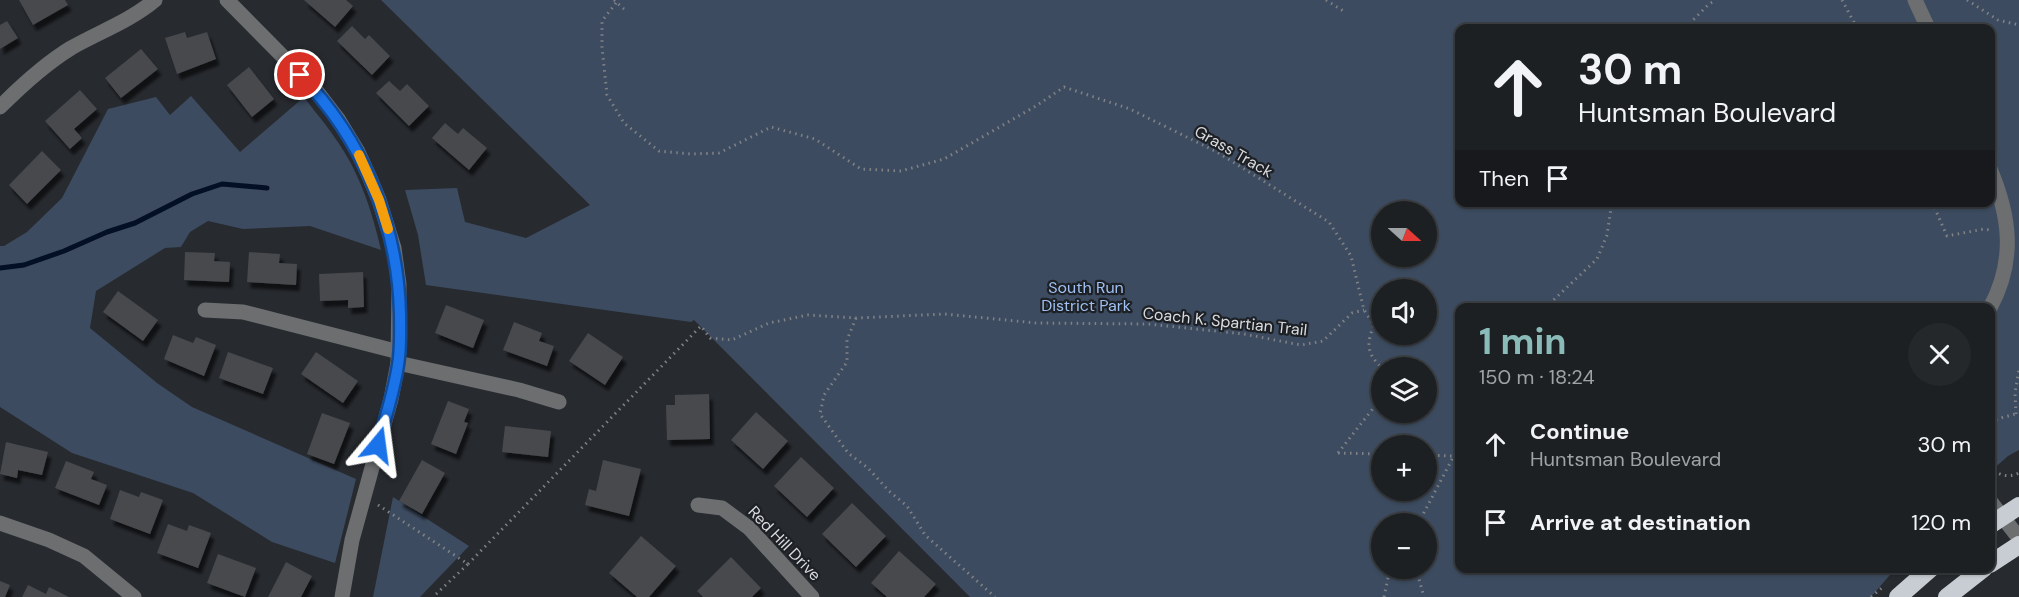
<!DOCTYPE html>
<html lang="en">
<head>
<meta charset="utf-8">
<style>
	body { margin:0; font-family:"DM Sans",sans-serif; background:#25282b; color:#f1f3f6; height:100vh; display:flex; flex-direction:column; font-size:22px; white-space:nowrap }
	* { box-sizing:border-box; margin:0 }
	p { font-size:20px; color:#a0a3a6 }
	.icon { flex:none; width:33px; height:33px; fill:none; stroke:currentColor; stroke-width:2; stroke-linecap:round; stroke-linejoin:round }
	.map { position:relative; flex:1; overflow:hidden }
	.drawer { position:absolute; left:1455px; top:303px; width:540px; height:270px; display:flex; flex-direction:column; background:#1d2023; border-radius:12px; box-shadow:0 2px 4px #0004,0 0 0 2px #3b3e41 }
	.drawer>* { flex:none }
	.guide { position:absolute; left:1455px; top:24px; width:540px; height:183px; border-radius:12px; box-shadow:0 2px 4px #0004,0 0 0 2px #3b3e41; background:#1d2023; color:#f1f3f6; overflow:hidden }
	.needle { width:39px; rotate:111deg }
	.tools { position:absolute; left:1371px; top:201px; display:grid; gap:12px }
	.tools a { display:grid; place-items:center; width:66px; height:66px; border-radius:50%; background:#1d2023; box-shadow:0 2px 4px #0004,0 0 0 2px #3b3e41; font-size:30px }
	.pin { position:absolute; display:grid; place-items:center; width:51px; height:51px; color:#fff; margin:-26px; border:3px solid #fff; border-radius:50%; box-shadow:0 2px 6px #0007 }
	.me { position:absolute; width:66px; margin:-33px; rotate:16deg; stroke-linejoin:round; filter:drop-shadow(0 0 4px #0008) }
	.turn { display:flex; align-items:center; gap:21px; height:126px; padding:0 24px; font-size:27px }
	.turn .icon { width:78px; height:78px; stroke-width:2.5 }
	.turn b { display:block; font-size:42px; line-height:51px }
	.then { display:flex; align-items:center; height:57px; padding:0 24px; background:#0003; gap:12px; font-size:22px }
	.round { display:grid; place-items:center; flex:none; width:63px; height:63px; border-radius:32px; background:#25282b }
	.head { display:flex; align-items:center; justify-content:space-between; height:102px; padding:0 24px }
	h1 { font-size:36px; font-weight:700; line-height:45px; color:#8bbbb9 }
	ul { padding:0; list-style:none }
	li { display:flex; align-items:center; gap:18px; height:78px; padding:0 24px }
	li div { flex:1 }
	li b { display:block; font-size:22px }
	li em { font-style:normal }
	.map>svg:first-child { display:block }
	.green { fill:#3c4b5f; fill-rule:evenodd }
	.lines { fill:none; stroke-linecap:round; stroke-linejoin:round }
	.stream { stroke:#020f25; stroke-width:5 }
	.building { fill:#46494e; filter:url(#shadow) }
	.path { stroke:#808286; stroke-width:3; stroke-dasharray:1.5 4.5; stroke-linecap:butt }
	.minor { stroke:#6c6e70; stroke-width:15 }
	.highway { stroke:#c8cdd3; stroke-width:18 }
	.route-casing { stroke:#114b97; stroke-width:15 }
	.route { stroke:#1a73e8; stroke-width:10 }
	.slow { stroke:#f59e0b; stroke-width:10 }
	.labels { text-anchor:middle; stroke-width:4.5; stroke-linejoin:round; paint-order:stroke }
	.street-label { font-size:16px; fill:#d9dbde; stroke:#1d2025 }
	.park-label { font-size:16px; fill:#9fc1f2; stroke:#1d2025 }
</style>
</head>
<body>
<div class="map">
<svg width="2019" height="597" viewBox="0 0 2019 597">
	<defs>
		<filter id="shadow"><feDropShadow dx="3.5" dy="6" stdDeviation="1.5" flood-color="#0009"/></filter>
	</defs>
	<rect width="100%" height="100%" fill="#272a2f"/>
	<g class="green">
		<path d="M 381,0 L 2019,0 L 2019,450 L 2008,456 L 1991,471 L 1990,308 L 1460,308 L 1460,568 L 1895,569 L 1871,597 L 970,597 L 694,320 L 691,322 L 426,285 L 418,235 L 405,190 L 457,188 L 465,222 L 526,238 L 590,205 ZM 1460,28 L 1990,28 L 1990,202 L 1460,202 ZM 1382,212 L 1426,212 L 1426,256 L 1382,256 ZM 1382,290 L 1426,290 L 1426,334 L 1382,334 ZM 1382,368 L 1426,368 L 1426,412 L 1382,412 ZM 1382,446 L 1426,446 L 1426,490 L 1382,490 ZM 1382,524 L 1426,524 L 1426,568 L 1382,568 Z"/>
		<path d="M 191,96 L 240,152 L 304,97 C 314,111 326,124 335,138 C 359,171 372,210 381,250 L 310,226 L 243,229 L 208,221 L 190,232 L 181,247 L 165,248 L 96,291 L 90,328 L 157,383 L 192,407 L 356,479 L 335,563 L 272,542 L 193,493 L 72,453 L 0,407 L 0,246 L 4,246 L 27,232 L 62,198 L 108,109 L 156,97 L 170,115 Z"/>
		<polygon points="393,497 469,546 420,597 373,597"/>
	</g>
	<g class="lines">
		<polyline class="stream" points="0,268 24,265 64,251 107,232 135,223 192,194 222,184 267,188"/>
	</g>
	<g class="building">
		<polygon points="19,0 65,0 68,5 33,25"/>
		<polygon points="304,0 346,0 353,6 335,27"/>
		<polygon points="7,21 18,38 0,49 0,25"/>
		<polygon points="352,26 365,39 369,35 390,56 372,75 337,41"/>
		<polygon points="185,32 187,38 207,32 216,59 177,74 165,38"/>
		<polygon points="141,49 158,69 121,98 105,78"/>
		<polygon points="249,67 274,99 252,117 227,85"/>
		<polygon points="389,81 400,91 407,84 429,106 409,126 376,93"/>
		<polygon points="80,90 97,109 74,129 82,138 70,149 45,121"/>
		<polygon points="445,123 458,134 463,128 487,148 469,170 432,138"/>
		<polygon points="42,151 61,170 27,204 9,185"/>
		<polygon points="185,252 215,253 214,261 230,262 229,282 184,280"/>
		<polygon points="249,252 280,254 279,263 297,264 296,285 247,282"/>
		<polygon points="363,272 364,307 348,308 348,300 320,301 319,274"/>
		<polygon points="118,291 158,320 143,341 103,312"/>
		<polygon points="446,305 484,320 473,348 435,333"/>
		<polygon points="514,322 542,333 539,341 554,346 547,366 503,350"/>
		<polygon points="588,333 623,357 605,385 569,361"/>
		<polygon points="173,335 193,343 196,337 216,345 204,376 164,359"/>
		<polygon points="228,352 273,368 263,394 219,378"/>
		<polygon points="316,352 358,381 343,403 301,374"/>
		<polygon points="709,394 710,439 667,440 666,405 675,405 675,395"/>
		<polygon points="448,401 469,409 464,422 468,423 456,454 431,444"/>
		<polygon points="756,412 788,441 763,469 731,440"/>
		<polygon points="322,413 350,423 334,464 307,454"/>
		<polygon points="505,426 551,431 548,457 502,452"/>
		<polygon points="6,442 48,452 42,475 18,470 17,478 0,474"/>
		<polygon points="801,457 834,488 807,517 774,486"/>
		<polygon points="422,460 445,473 422,514 399,501"/>
		<polygon points="603,460 641,469 629,516 585,505 589,489 596,491"/>
		<polygon points="66,461 94,472 91,479 107,485 99,505 55,488"/>
		<polygon points="120,490 139,497 141,492 163,500 150,534 110,519"/>
		<polygon points="852,503 886,536 856,567 822,534"/>
		<polygon points="168,524 187,531 189,525 211,533 198,568 157,553"/>
		<polygon points="641,536 676,566 649,597 637,597 609,573"/>
		<polygon points="899,551 936,584 924,597 887,597 871,583"/>
		<polygon points="218,554 256,568 245,597 207,583"/>
		<polygon points="731,557 761,588 752,597 703,597 697,591"/>
		<polygon points="286,562 312,576 301,597 268,597"/>
		<polygon points="0,581 10,585 5,597 0,597"/>
		<polygon points="28,585 46,594 49,587 69,597 22,597"/>
	</g>
	<g class="lines">
		<g class="path">
			<polyline points="614,0 624,9"/>
			<polyline points="1326,0 1345,12"/>
			<polyline points="1842,0 1857,28"/>
			<polyline points="1967,0 1998,20 2019,25"/>
			<path d="M 616,3 L 602,21 L 602,47 L 607,95 L 624,123 L 659,151 L 691,154 L 719,153 L 771,127 L 815,139 L 861,169 L 901,171 L 944,159 L 1036,106 L 1064,87 L 1130,109 L 1217,152 L 1329,222 L 1351,256 L 1364,310 L 1374,325 C 1366,344 1367,354 1382,368"/>
			<polyline points="1685,28 1709,4 1716,0"/>
			<polyline points="1932,202 1947,236 1984,229 1990,230"/>
			<polyline points="1545,308 1597,259 1607,235 1612,202"/>
			<polyline points="856,318 847,340 847,362 824,395 820,414 848,453 868,468 889,491 907,506 925,535 995,597"/>
			<polyline points="2016,414 2015,393 2019,369"/>
			<polyline points="1990,421 2019,413"/>
			<polyline points="1338,453 1382,397"/>
			<polyline points="1338,453 1382,454"/>
			<polyline points="1426,455 1453,456"/>
			<path d="M 1990,466 C 1997,476 2009,478 2019,473"/>
			<polyline points="378,505 468,564 433,597"/>
			<polyline points="1418,524 1460,444"/>
			<polyline points="468,564 701,326 710,338 732,340 769,323 808,315 856,318 944,314 1036,323 1148,324 1244,334 1301,345 1323,341 1352,313 1364,310"/>
			<polyline points="1416,568 1424,597"/>
			<polyline points="1384,597 1390,568"/>
			<polyline points="1871,597 1884,586"/>
		</g>
		<g class="minor">
			<polyline points="227,0 315,89 338,119 358,152 369,176 379,200 394,248 399,284 398,363 391,399 352,540 342,597"/>
			<polyline points="1915,0 1928,28"/>
			<path d="M 0,107 C 22,85 45,64 71,48 C 99,32 130,21 155,0"/>
			<path d="M 1990,308 C 2016,260 2010,216 1990,169"/>
			<polyline points="205,310 243,312 399,352"/>
			<polyline points="398,363 519,390 559,402"/>
			<polyline points="1990,501 2019,538"/>
			<polyline points="698,505 722,508 749,528 812,597"/>
			<polyline points="0,523 49,540 84,556 134,597"/>
		</g>
		<g class="highway">
			<polyline points="1990,525 2019,506"/>
			<polyline points="1990,564 2019,545"/>
			<polyline points="1898,597 1931,568"/>
			<polyline points="1947,597 1984,568"/>
		</g>
	</g>
	<g class="lines">
		<defs>
			<path id="route" d="M 300,75 C 363,139 398,225 400,314 C 400,331 401,348 398,365 C 394,392 385,418 378,445"/>
		</defs>
		<use href="#route" class="route-casing"/>
		<use href="#route" class="route"/>
		<polyline class="slow" points="359,155 379,200 388,229"/>
	</g>
	<g class="labels">
		<g class="street-label">
			<text transform="translate(1234 151) rotate(30)" y="6">Grass Track</text>
			<text transform="translate(1225 321) rotate(6)" y="6">Coach K. Spartian Trail</text>
			<text transform="translate(785 543) rotate(46)" y="6">Red Hill Drive</text>
		</g>
		<g class="park-label">
			<text x="1086" y="293">South Run<tspan x="1086" dy="18">District Park</tspan></text>
		</g>
	</g>
</svg>
<div class="tools">
<a><svg class="needle" viewBox="-14 -14 28 28"><path d="M0-13l5 13h-10z" fill="#e53935"/><path d="M0 13l5-13h-10z" fill="#a0a3a6"/></svg></a>
<a><svg class="icon" aria-label="sound" viewBox="0 0 24 24"><path d="M4 9h4l5-4v14l-5-4H4zM17 9q2 3 0 6"/></svg></a>
<a><svg class="icon" aria-label="layers" viewBox="0 0 24 24"><path d="M12 4l9 5-9 5-9-5zM3 14l9 5 9-5"/></svg></a>
<a>+</a>
<a>−</a>
</div>
<div class="pin" style="left:300px;top:75px;background:#d93025"><svg class="icon" aria-label="arrive" viewBox="0 0 24 24"><path d="M6 21V4h12l-3 4 3 4H6"/></svg></div>
<svg class="me" style="left:378px;top:445px" viewBox="-20 -20 40 40"><path d="M0-17L14 15 0 8-14 15z" fill="#1a73e8" stroke="#fff" stroke-width="4"/></svg>
<div class="guide">
<div class="turn"><svg class="icon" aria-label="ahead" viewBox="0 0 24 24"><path d="M12 20V5M6 11l6-6 6 6"/></svg><div><b>30 m</b>Huntsman Boulevard</div></div>
<div class="then">Then<svg class="icon" aria-label="arrive" viewBox="0 0 24 24"><path d="M6 21V4h12l-3 4 3 4H6"/></svg></div>
</div>
<section class="drawer">
<div class="head"><div><h1>1 min</h1><p>150 m · 18:24</p></div><a class="round"><svg class="icon" aria-label="close" viewBox="0 0 24 24"><path d="M6 6l12 12M18 6L6 18"/></svg></a></div>
<ul>
<li><svg class="icon" aria-label="ahead" viewBox="0 0 24 24"><path d="M12 20V5M6 11l6-6 6 6"/></svg><div><b>Continue</b><p>Huntsman Boulevard</p></div><em>30 m</em></li>
<li><svg class="icon" aria-label="arrive" viewBox="0 0 24 24"><path d="M6 21V4h12l-3 4 3 4H6"/></svg><div><b>Arrive at destination</b></div><em>120 m</em></li>
</ul>
</section>
</div>
</body>
</html>
